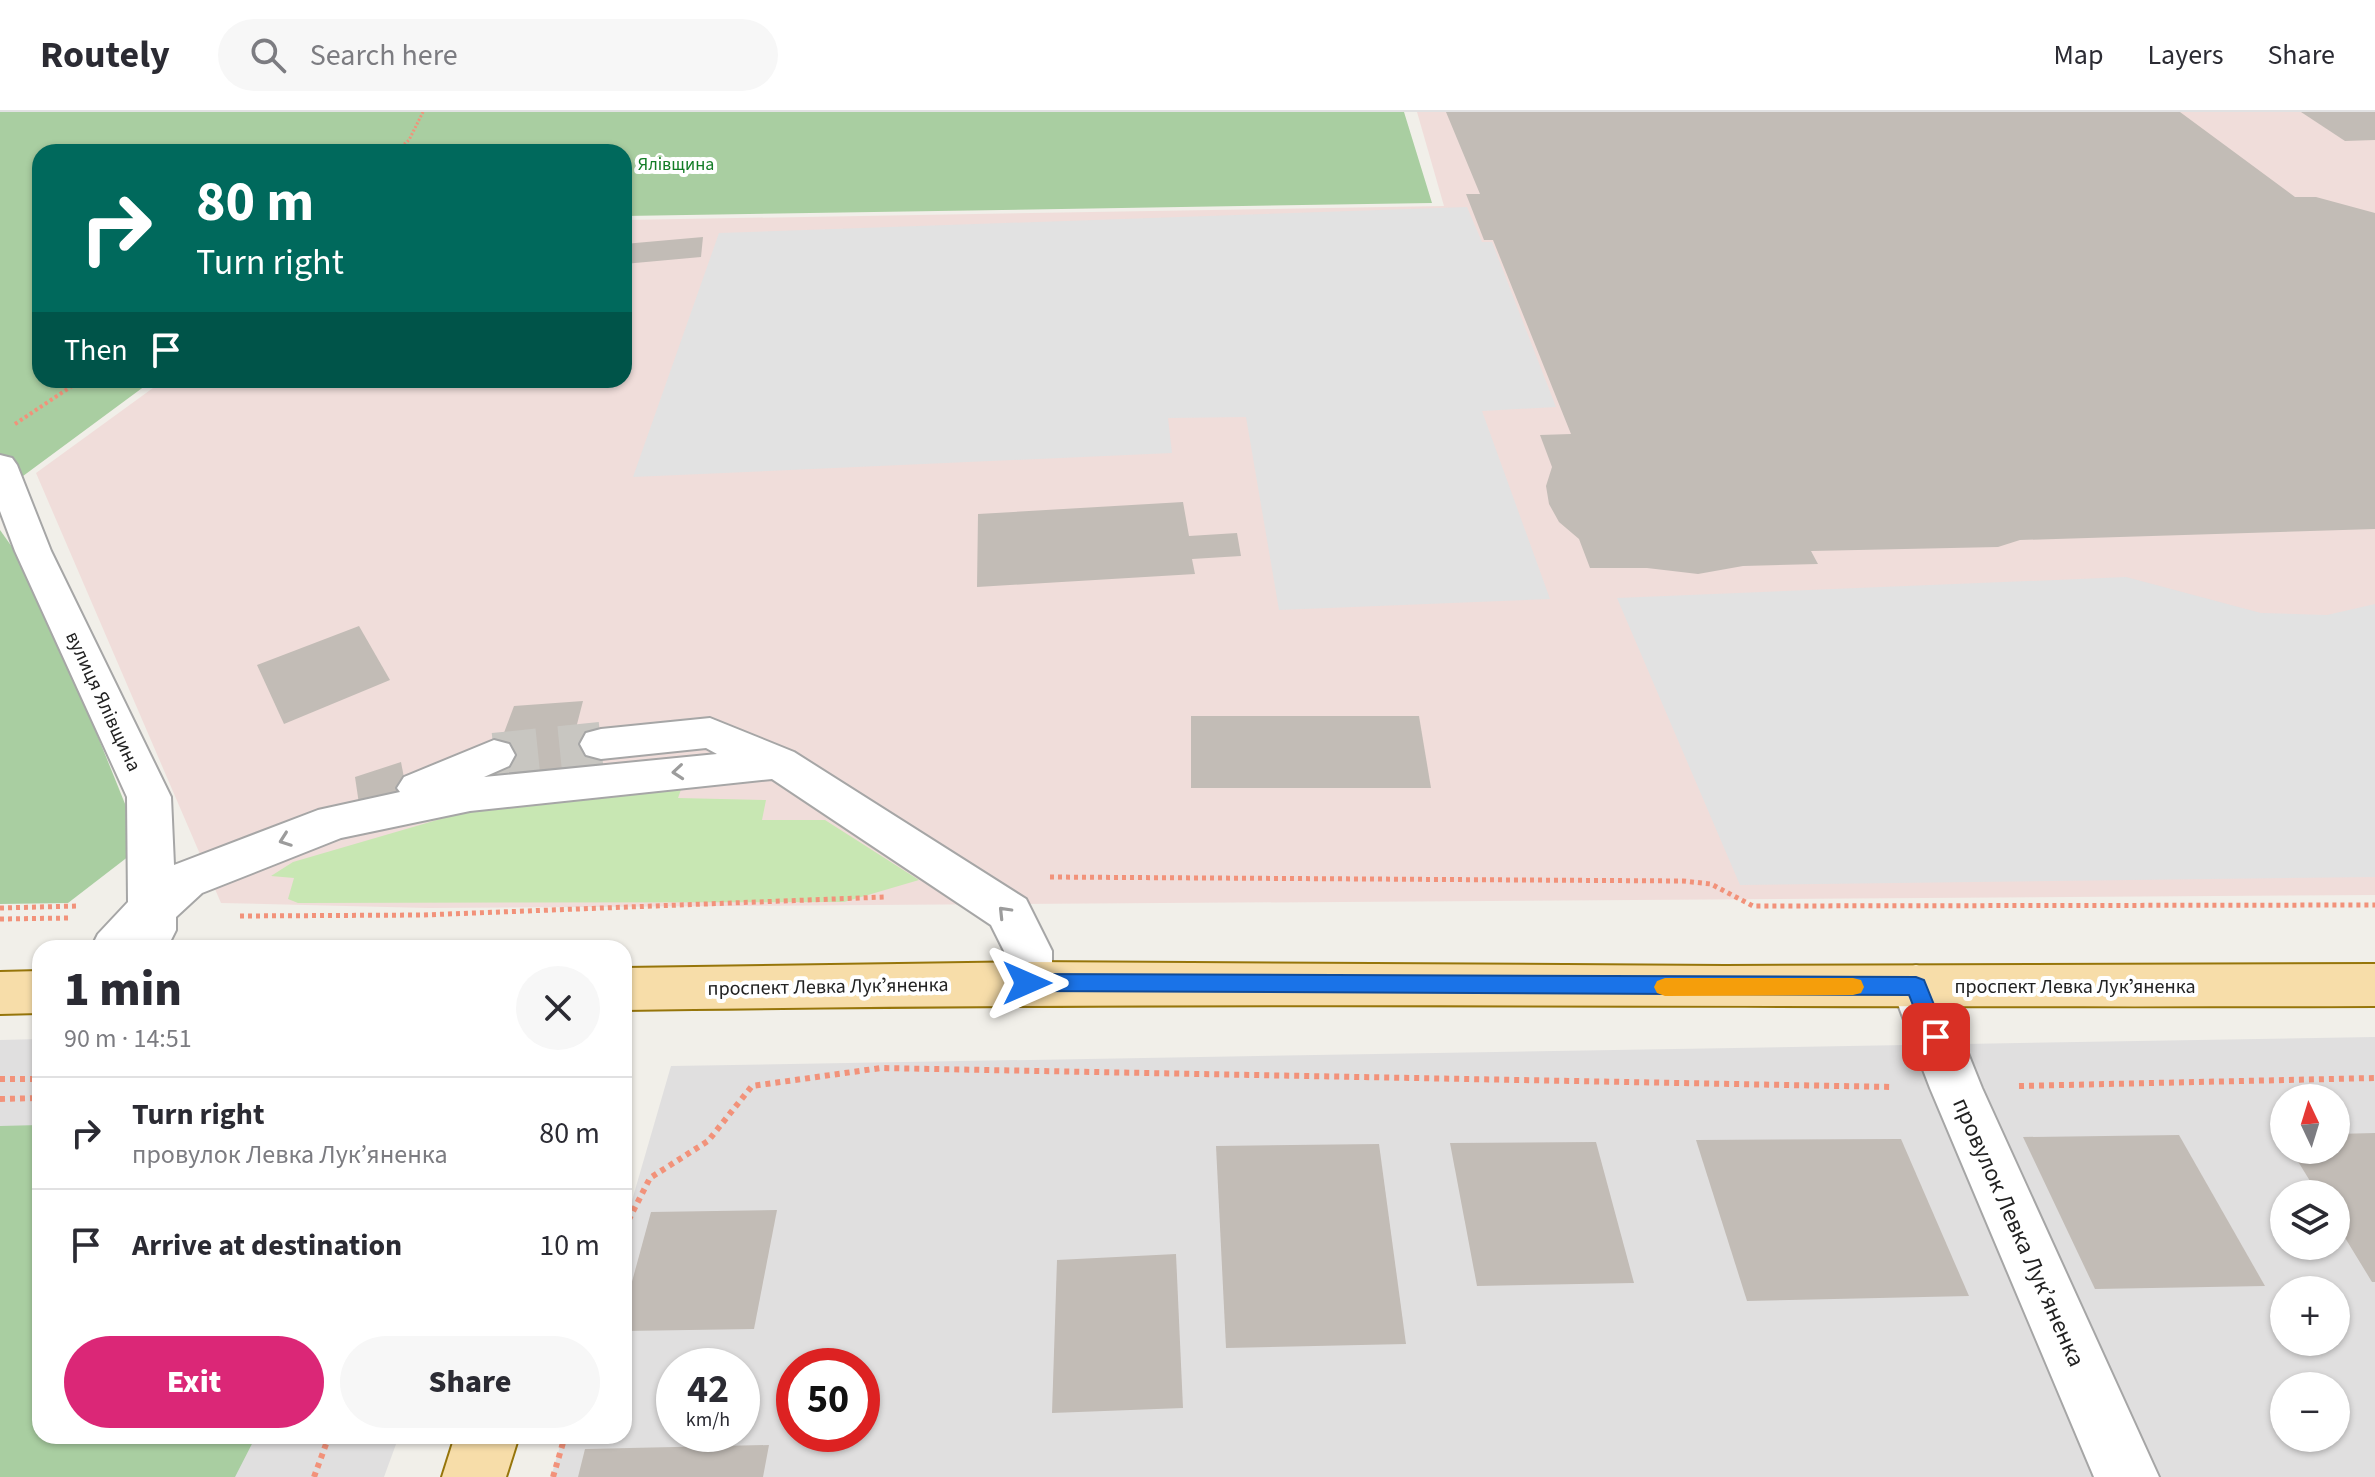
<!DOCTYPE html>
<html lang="en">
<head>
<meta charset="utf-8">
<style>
	body { margin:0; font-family:"Source Sans 3",sans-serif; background:#f7f7f7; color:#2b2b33; height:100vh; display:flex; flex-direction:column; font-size:30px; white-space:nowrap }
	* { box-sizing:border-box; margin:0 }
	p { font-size:26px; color:#7c7c81 }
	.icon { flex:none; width:44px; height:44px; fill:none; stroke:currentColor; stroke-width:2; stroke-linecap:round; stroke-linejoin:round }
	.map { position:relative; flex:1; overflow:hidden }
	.panel { position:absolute; left:32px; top:828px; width:600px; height:504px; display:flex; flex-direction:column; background:#fff; border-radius:24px; box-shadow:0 2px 6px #0004 }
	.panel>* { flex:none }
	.top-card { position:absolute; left:32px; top:32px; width:600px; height:244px; border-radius:24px; box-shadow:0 2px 6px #0004; background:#00695c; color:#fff; overflow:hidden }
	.needle { width:52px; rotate:356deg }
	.buttons { position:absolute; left:2270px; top:972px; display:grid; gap:16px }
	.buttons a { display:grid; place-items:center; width:80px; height:80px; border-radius:50%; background:#fff; box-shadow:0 2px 6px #0004; font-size:40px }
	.speed { position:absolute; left:656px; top:1236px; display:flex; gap:16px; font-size:40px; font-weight:700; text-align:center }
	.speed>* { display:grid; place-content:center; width:104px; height:104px; border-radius:50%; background:#fff; box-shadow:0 2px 6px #0004; line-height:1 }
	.speed small { font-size:20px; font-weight:400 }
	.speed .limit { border:12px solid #d22; background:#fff; color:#111 }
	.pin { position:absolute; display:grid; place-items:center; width:68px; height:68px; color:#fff; margin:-34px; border-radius:16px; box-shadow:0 4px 12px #0006 }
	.me { position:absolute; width:88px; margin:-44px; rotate:90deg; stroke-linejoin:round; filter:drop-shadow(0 0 6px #0008) }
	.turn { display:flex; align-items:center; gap:28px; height:168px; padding:0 32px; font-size:36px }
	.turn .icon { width:104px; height:104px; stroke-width:2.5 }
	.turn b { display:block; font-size:56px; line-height:68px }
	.then { display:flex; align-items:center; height:76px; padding:0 32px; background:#0003; gap:16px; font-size:30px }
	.round { display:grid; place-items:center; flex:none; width:84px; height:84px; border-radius:42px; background:#f7f7f7 }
	.headline { display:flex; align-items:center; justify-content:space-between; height:136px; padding:0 32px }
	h1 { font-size:48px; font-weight:800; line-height:60px }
	.action { display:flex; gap:16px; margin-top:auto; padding:16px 32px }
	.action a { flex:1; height:92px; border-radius:48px; background:#db2777; color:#fff; font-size:32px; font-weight:800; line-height:92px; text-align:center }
	.action a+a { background:#f7f7f7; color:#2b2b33 }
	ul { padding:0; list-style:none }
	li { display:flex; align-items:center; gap:24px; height:112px; padding:0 32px; border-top:2px solid #e1e1e2 }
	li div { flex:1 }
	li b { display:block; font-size:30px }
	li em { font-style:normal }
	header { display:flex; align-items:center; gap:48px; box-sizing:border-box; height:112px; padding:0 40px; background:#fff; border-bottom:2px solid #e1e1e2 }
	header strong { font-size:38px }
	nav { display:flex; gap:44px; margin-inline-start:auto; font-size:28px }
	.search { width:560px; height:72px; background:#f7f7f7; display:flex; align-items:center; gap:20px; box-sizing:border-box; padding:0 28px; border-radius:44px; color:#7c7c81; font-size:30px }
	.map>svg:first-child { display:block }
	.residential { fill:#e0dfdf; fill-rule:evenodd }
	.commercial { fill:#f0ddda }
	.grass { fill:#c8e7b3 }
	.forest { fill:#a9cea1 }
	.parking { fill:#e2e2e2 }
	.building { fill:#c2bcb6 }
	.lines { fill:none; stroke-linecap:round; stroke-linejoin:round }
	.minor-tunnel { stroke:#c8c6c1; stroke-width:44; stroke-dasharray:44 22; stroke-linecap:butt }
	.minor-casing { stroke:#a6a6a6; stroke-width:4 }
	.major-casing { stroke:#96750a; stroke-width:4 }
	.path-far3 { stroke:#f2927a; stroke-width:3; stroke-dasharray:2 2; stroke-linecap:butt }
	.path-far2 { stroke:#f2927a; stroke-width:4; stroke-dasharray:3 3; stroke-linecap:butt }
	.path-far1 { stroke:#f2927a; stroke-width:5; stroke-dasharray:4 4; stroke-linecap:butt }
	.path { stroke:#f2927a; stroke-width:6; stroke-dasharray:5 5; stroke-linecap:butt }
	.minor { fill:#fff; fill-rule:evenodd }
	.major { fill:#f7dda9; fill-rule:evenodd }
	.oneway { stroke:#9c9c9c }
	.route { fill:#1a73e8; stroke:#114b97; stroke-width:2 }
	.slow { fill:#f59e0b }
	.labels { text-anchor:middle; stroke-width:8; stroke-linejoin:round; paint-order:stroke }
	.far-park-label { font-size:18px; fill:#137c26; stroke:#fff }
	.street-label { font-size:20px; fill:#222; stroke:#fff }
	.near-street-label { font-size:24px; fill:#222; stroke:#fff }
</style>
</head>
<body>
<header>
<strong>Routely</strong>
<div class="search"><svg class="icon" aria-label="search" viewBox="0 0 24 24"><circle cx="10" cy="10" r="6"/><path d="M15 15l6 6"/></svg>Search here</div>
<nav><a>Map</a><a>Layers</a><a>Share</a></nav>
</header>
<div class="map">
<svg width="2375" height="1365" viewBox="0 0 2375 1365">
	<rect width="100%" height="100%" fill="#f1efe9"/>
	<g class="residential">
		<path d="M 2375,925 L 2375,1365 L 551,1365 L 563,1324 L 624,1324 L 624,1116 L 671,954 ZM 2284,986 L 2336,986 L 2336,1038 L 2284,1038 ZM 2284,1082 L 2336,1082 L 2336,1134 L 2284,1134 ZM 2284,1178 L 2336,1178 L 2336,1230 L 2284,1230 ZM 674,1254 L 742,1254 L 742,1322 L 674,1322 ZM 794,1254 L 862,1254 L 862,1322 L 794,1322 ZM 2284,1274 L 2336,1274 L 2336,1326 L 2284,1326 Z"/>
		<polygon points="40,927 40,1324 399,1324 384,1365 0,1365 0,928"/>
	</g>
	<polygon class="commercial" points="1417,0 2375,0 2375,783 428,796 221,791 36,361 164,268 624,268 624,108 1444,94"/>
	<polygon class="grass" points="683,672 678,686 766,688 762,708 825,708 919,768 844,790 298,791 288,787 294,766 271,764 293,750 461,701"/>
	<g class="forest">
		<polygon points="0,0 1404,0 1432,91 624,104 624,40 40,40 40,268 153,268 0,381"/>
		<polygon points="0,418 34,466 142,734 68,791 0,792"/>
		<polygon points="40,1013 40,1324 256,1324 235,1365 0,1365 0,1014"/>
	</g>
	<g class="parking">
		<polygon points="1467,95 1482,130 1492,130 1556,295 1482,299 1550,487 1279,498 1246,305 1168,306 1172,341 633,365 719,121"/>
		<polygon points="2126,465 2261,501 2327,503 2375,492 2375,765 1740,773 1617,486"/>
	</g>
	<g class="building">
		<polygon points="1446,0 2180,0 2295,85 2316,85 2375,101 2375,417 2020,428 1998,435 1811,439 1818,452 1743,454 1698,462 1647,456 1590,456 1579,427 1559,410 1549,392 1546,374 1552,355 1540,323 1571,322 1493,128 1484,128 1466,82 1480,82"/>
		<polygon points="2301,0 2375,0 2375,28 2345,29"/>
		<polygon points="703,125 701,145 624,152 624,132"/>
		<polygon points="1183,390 1189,424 1237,421 1241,444 1192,447 1195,462 977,475 978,402"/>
		<polygon points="359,514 390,568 284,612 257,553"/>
		<polygon points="583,589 575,620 605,618 595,657 487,666 514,594"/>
		<polygon points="1191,604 1419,604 1431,676 1191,676"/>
		<polygon points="401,650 406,676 359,692 355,665"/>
		<polygon points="2375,1021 2375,1170 2372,1170 2336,1111 2336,1082 2318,1082 2291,1038 2336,1038 2336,1022"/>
		<polygon points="2179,1023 2265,1174 2095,1177 2023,1025"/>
		<polygon points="1901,1027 1969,1184 1747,1189 1696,1028"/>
		<polygon points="1596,1030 1634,1171 1477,1174 1450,1031"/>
		<polygon points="1379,1032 1406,1232 1226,1236 1216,1034"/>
		<polygon points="777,1098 754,1217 624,1219 624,1199 651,1100"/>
		<polygon points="1176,1142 1183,1296 1052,1301 1057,1148"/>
		<polygon points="769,1333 763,1365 578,1365 585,1337"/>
	</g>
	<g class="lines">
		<polyline class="minor-tunnel" points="494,643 601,632"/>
		<defs>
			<g id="minor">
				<polygon points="0,343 12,346 17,353 51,439 171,685 174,753 318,698 400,680 397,676 404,665 494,628 509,632 515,643 509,654 484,665 717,642 706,636 601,647 586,643 580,632 586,621 601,617 710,606 794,640 1026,787 1052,839 1052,871 1045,886 1027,892 1009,886 1002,871 1004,839 991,813 772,667 470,699 341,726 202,781 176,805 176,818 169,832 157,836 91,836 98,822 128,790 127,685 15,439 0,399"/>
				<polygon points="1916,853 1934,859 1941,874 1982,976 2159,1365 2094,1365 1930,976 1891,874 1898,859"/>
			</g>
			<g id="major">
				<path d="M 1027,850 L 1725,854 L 2375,852 L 2375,894 C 1791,896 1208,889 624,898 L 624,856 Z"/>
				<polygon points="40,859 40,901 0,902 0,860"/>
				<polygon points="455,1324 519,1324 506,1365 442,1365"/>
			</g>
		</defs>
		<use href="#minor" class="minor-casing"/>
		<use href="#major" class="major-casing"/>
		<polyline class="path-far3" points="395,40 409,28 423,0"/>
		<polyline class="path-far2" points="15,312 81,268"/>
		<g class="path-far1">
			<polyline points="1050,765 1683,769 1711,772 1753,794 2375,793"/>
			<polyline points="0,796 77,794"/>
			<polyline points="240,804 423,803 885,785"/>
			<polyline points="0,807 70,806"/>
		</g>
		<g class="path">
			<polyline points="0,967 40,967"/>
			<polyline points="2019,974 2375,966"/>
			<polyline points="0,987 40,986"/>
			<polyline points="624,1117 650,1066 708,1029 752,974 881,956 1893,975"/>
			<polyline points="314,1365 329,1324"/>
			<polyline points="553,1365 565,1324"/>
		</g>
		<use href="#minor" class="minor"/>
		<use href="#major" class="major"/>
	</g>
	<defs><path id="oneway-chevron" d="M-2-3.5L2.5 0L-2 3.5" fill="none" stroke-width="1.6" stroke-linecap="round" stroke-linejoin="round" transform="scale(2)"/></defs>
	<g class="oneway">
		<use href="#oneway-chevron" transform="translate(678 660) rotate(175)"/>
		<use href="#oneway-chevron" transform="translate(285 728) rotate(160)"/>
		<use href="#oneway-chevron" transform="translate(1004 800) rotate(-134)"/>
	</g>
	<polygon class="route" points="1027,862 1916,865 1924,868 1947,925 1944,932 1936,934 1928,932 1909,883 1027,879 1020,877 1017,871 1020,865"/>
	<polygon class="slow" points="1665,866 1853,866 1861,868 1864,875 1861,881 1853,883 1665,884 1657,881 1654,875 1657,869"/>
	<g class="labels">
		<g class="far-park-label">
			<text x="676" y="58">Ялівщина</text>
		</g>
		<g class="street-label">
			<text transform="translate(104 589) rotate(65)" y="7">вулиця Ялівщина</text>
			<text transform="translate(828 874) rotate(-1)" y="7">проспект Левка Лукʼяненка</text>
			<text x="2075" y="881">проспект Левка Лукʼяненка</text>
		</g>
		<g class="near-street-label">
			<text transform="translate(2019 1120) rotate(66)" y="8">провулок Левка Лук’яненка</text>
		</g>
	</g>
</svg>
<div class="buttons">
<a><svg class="needle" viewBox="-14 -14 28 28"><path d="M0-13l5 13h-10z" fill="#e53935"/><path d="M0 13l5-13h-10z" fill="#7c7c81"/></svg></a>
<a><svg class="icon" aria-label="layers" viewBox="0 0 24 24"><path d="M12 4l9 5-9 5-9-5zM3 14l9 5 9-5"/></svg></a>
<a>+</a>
<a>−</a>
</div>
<div class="speed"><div>42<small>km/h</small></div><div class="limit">50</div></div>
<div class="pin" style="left:1936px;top:925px;background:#d93025"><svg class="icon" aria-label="arrive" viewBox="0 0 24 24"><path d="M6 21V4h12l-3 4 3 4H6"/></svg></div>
<svg class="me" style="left:1027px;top:871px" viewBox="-20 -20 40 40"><path d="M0-17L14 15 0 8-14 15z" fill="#1a73e8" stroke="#fff" stroke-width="4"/></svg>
<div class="top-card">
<div class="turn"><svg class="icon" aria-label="right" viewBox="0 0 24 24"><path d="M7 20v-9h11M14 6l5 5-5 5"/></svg><div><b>80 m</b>Turn right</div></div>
<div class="then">Then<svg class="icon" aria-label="arrive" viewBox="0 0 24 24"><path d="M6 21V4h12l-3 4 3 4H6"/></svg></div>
</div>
<section class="panel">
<div class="headline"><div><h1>1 min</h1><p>90 m · 14:51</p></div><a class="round"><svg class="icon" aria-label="close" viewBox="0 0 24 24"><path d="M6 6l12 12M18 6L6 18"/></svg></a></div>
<ul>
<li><svg class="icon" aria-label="right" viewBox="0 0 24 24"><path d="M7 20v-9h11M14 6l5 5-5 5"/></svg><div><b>Turn right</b><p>провулок Левка Лук’яненка</p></div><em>80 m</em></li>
<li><svg class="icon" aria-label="arrive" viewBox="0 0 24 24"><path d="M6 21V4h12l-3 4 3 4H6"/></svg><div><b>Arrive at destination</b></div><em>10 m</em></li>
</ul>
<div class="action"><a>Exit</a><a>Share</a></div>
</section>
</div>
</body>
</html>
